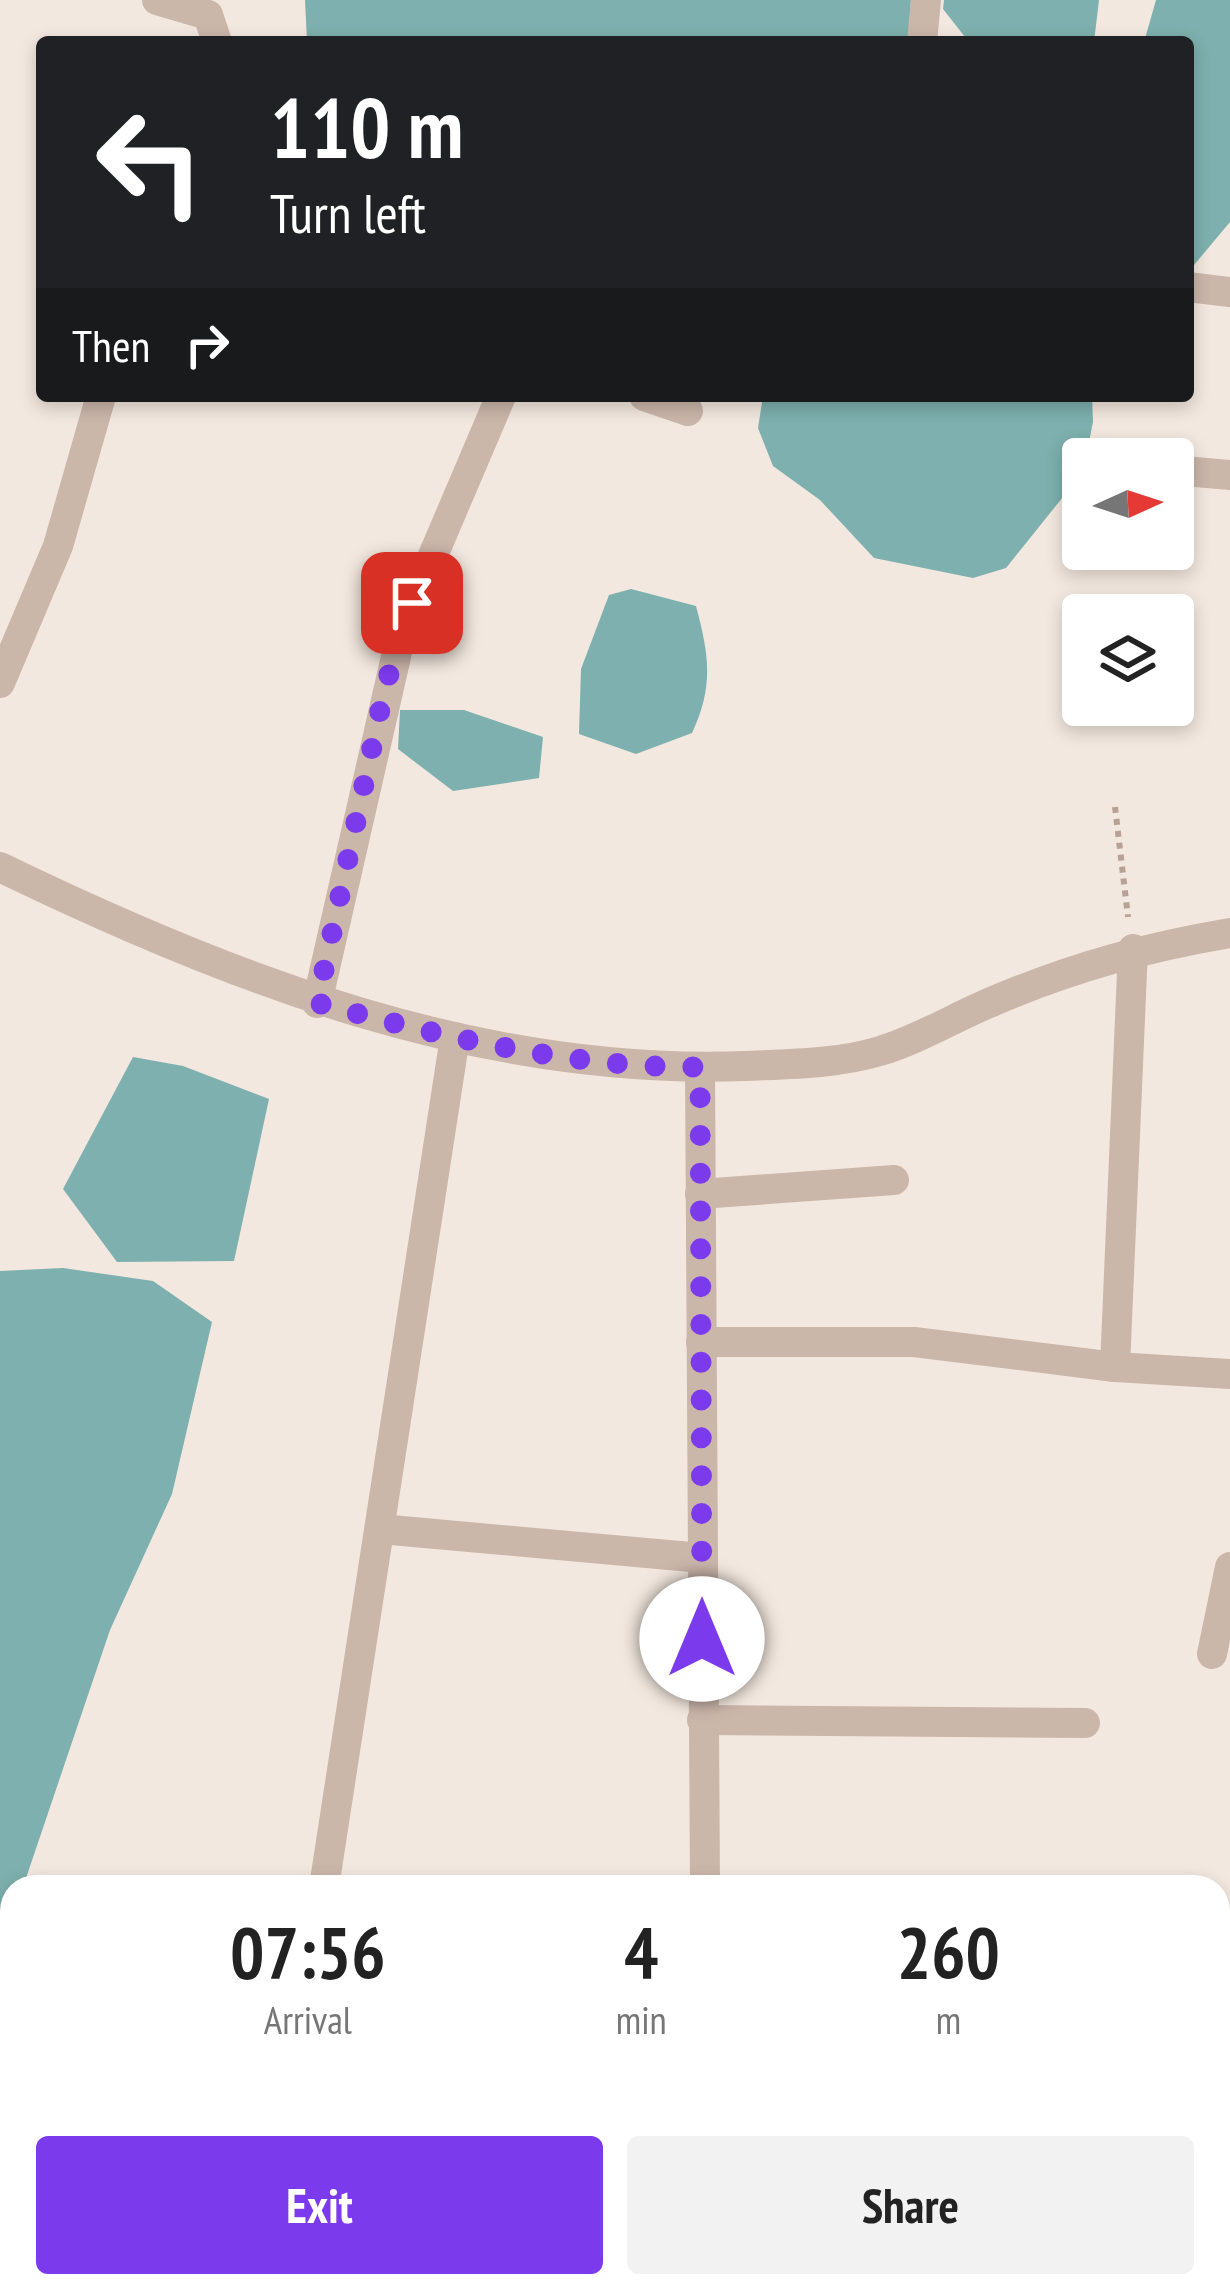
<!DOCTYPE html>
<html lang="en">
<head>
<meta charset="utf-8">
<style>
	body { margin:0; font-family:"PT Sans Narrow",sans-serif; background:#f2f2f2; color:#222; height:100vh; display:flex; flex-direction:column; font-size:45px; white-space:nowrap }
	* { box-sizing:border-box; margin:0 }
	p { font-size:39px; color:#767676 }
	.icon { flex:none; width:66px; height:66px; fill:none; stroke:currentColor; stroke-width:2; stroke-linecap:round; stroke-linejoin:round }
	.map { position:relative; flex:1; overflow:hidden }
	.details { position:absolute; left:0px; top:1875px; width:1230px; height:423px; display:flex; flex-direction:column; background:#fff; border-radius:36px 36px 0 0; box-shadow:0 6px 18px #0003 }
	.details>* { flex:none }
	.banner { position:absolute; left:36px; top:36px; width:1158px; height:366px; border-radius:12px; box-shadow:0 6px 18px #0003; background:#202124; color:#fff; overflow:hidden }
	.needle { width:78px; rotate:87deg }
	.controls { position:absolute; left:1062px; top:438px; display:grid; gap:24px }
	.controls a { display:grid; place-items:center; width:132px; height:132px; border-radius:12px; background:#fff; box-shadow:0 6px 18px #0003; font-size:60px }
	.pin { position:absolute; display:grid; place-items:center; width:102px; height:102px; color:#fff; margin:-51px; border-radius:24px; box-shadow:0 6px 18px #0006 }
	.me { position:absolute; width:132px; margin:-66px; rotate:0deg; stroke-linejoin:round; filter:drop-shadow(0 0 9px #0008) }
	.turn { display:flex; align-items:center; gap:42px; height:252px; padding:0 36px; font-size:54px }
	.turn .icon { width:156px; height:156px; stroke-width:2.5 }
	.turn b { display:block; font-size:84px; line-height:102px }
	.then { display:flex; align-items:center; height:114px; padding:0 36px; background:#0003; gap:24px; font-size:45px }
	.eta { display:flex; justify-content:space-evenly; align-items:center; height:204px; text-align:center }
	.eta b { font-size:72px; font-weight:600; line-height:84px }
	.primary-button { display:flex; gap:24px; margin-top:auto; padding:24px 36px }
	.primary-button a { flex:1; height:138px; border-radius:12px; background:#7c3aed; color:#fff; font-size:48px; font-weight:600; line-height:138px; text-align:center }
	.primary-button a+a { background:#f2f2f2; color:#222 }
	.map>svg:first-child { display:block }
	.water { fill:#7db0ae }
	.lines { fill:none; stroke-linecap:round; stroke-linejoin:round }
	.path { stroke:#b7a094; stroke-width:6; stroke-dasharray:6 6; stroke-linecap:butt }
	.minor { stroke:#cbb6aa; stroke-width:30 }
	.route { stroke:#7c3aed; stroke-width:21; stroke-dasharray:0 37.8 }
</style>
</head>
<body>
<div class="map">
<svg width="1230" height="2296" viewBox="0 0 1230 2296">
	<rect width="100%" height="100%" fill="#f3e8df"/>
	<g class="water">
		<polygon points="305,0 911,0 908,42 307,42"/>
		<polygon points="944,0 1099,0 1094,42 969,42 943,9"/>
		<polygon points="1156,0 1230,0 1230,222 1189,271 1188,42 1144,42"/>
		<polygon points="763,396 1092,396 1093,422 1083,472 1006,568 973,578 874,558 820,500 773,466 758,428"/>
		<path d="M 631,589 L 696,606 C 709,655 714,686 692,733 L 636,754 L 579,734 L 581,669 L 609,595 Z"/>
		<polygon points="400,710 464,710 543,737 539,778 453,791 398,749"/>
		<polygon points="133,1057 183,1066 269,1099 234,1261 117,1262 63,1189"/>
		<polygon points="63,1268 153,1281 212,1322 172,1494 110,1630 23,1887 12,1887 11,1920 0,1933 0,1271"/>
		<polygon points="1218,2216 1230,2216 1230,2296 894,2296 897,2286 1218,2286"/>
	</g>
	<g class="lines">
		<polyline class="path" points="1115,807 1128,917"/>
		<g class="minor">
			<polyline points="157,0 208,15 217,42"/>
			<polyline points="922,42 926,0"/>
			<polyline points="1188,287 1230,292"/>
			<polyline points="644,396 688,411"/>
			<polyline points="1173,470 1230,475"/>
			<polyline points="0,683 58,546 101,396"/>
			<path d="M 0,867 C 233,980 481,1076 745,1066 C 789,1064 837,1064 880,1051 C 920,1039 957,1016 996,1000 C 1074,967 1147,947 1230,933"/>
			<polyline points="317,1003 403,626 501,396"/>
			<polyline points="700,1067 705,1887"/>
			<polyline points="700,1194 894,1180"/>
			<polyline points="701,1342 914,1342 1115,1367 1230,1374"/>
			<polyline points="1115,1367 1133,949"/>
			<polyline points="380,1529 702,1558"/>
			<polyline points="1212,1654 1230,1567"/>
			<polyline points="702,1720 1085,1723"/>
			<polyline points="324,1887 455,1037"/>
			<polyline points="674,2296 677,2286"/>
		</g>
	</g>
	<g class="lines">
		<path class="route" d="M 412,603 L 385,687 L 317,1003 C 440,1036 572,1068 700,1067 L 702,1639"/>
	</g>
</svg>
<div class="controls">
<a><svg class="needle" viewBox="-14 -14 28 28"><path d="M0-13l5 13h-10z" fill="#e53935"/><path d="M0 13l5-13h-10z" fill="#767676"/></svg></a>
<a><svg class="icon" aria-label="layers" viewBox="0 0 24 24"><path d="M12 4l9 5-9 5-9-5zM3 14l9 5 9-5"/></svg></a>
</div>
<div class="pin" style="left:412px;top:603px;background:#d93025"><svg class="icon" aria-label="arrive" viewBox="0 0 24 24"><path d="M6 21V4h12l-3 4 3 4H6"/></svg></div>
<svg class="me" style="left:702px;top:1639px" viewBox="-20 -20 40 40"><circle r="19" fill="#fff"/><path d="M0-13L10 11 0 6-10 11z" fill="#7c3aed"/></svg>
<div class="banner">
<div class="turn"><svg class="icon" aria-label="left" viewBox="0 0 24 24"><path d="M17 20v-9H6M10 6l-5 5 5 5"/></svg><div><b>110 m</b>Turn left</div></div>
<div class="then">Then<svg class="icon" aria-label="right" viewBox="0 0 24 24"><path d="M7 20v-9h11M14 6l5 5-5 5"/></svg></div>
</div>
<section class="details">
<div class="eta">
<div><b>07:56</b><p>Arrival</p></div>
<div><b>4</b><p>min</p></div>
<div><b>260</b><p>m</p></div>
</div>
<div class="primary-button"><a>Exit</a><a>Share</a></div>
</section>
</div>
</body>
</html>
